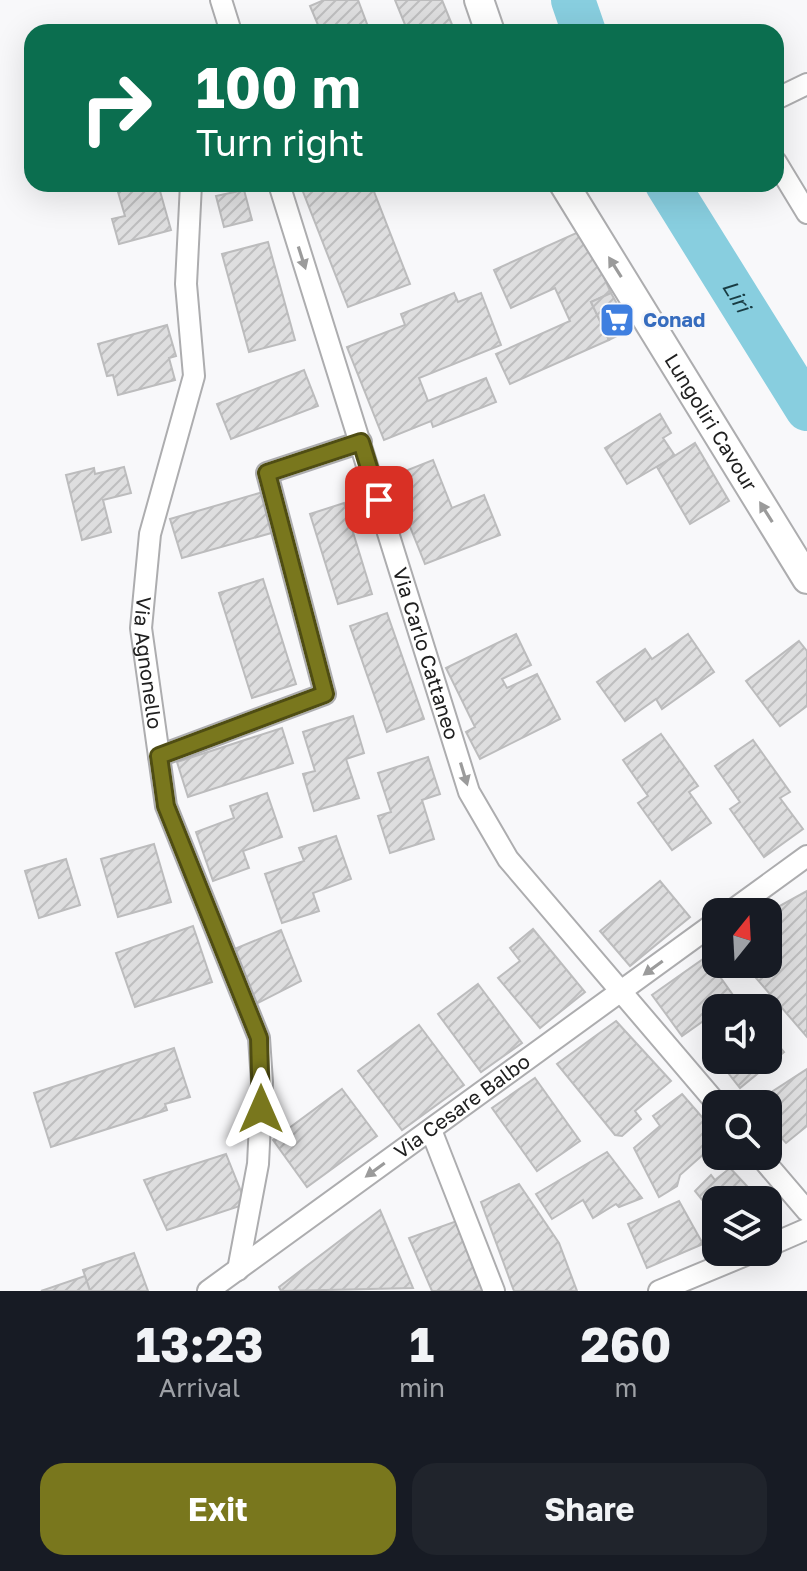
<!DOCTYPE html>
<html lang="en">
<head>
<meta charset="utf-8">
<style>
	body { margin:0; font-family:"Golos Text",sans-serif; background:#20242c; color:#f1f3f6; height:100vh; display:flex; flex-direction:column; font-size:30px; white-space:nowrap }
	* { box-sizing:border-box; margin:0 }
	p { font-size:26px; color:#9ea1a6 }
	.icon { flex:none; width:44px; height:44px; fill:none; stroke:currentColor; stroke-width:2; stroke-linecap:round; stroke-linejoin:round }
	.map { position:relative; height:1291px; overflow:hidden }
	.side { display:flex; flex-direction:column; background:#171b24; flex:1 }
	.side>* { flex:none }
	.top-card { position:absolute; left:24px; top:24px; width:760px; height:168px; border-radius:24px; box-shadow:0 8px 32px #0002; background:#0b6e4f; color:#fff; overflow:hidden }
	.needle { width:52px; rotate:18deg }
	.buttons { position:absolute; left:702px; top:898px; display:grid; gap:16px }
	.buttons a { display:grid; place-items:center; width:80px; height:80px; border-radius:16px; background:#171b24; box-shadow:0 8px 32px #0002; font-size:40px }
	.pin { position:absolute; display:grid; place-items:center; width:68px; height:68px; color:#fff; margin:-34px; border-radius:16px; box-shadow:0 4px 12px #0006 }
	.me { position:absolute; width:88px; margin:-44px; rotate:0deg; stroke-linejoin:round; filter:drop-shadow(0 0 6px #0008) }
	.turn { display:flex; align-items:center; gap:28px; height:168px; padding:0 40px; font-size:36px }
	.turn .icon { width:104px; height:104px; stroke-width:2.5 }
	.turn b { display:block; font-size:56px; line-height:68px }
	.eta { display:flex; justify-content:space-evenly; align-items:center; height:136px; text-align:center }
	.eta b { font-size:48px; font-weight:700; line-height:56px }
	.primary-button { display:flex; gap:16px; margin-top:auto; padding:16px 40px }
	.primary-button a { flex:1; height:92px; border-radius:24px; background:#79771d; color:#fff; font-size:32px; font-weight:700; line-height:92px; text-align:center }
	.primary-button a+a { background:#20242c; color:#f1f3f6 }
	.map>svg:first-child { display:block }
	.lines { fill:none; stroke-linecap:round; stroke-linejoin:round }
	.river { stroke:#88cedf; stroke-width:44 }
	.building { fill:url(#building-hatch); stroke:#bcbcbd; stroke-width:2 }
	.street-casing { stroke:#adadaf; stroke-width:24 }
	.secondary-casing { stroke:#adadaf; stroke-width:32 }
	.street { stroke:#fff; stroke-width:20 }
	.secondary { stroke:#fff; stroke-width:28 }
	.oneway { fill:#9b9b9b }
	.route-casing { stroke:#4f4d13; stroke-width:20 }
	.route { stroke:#79771d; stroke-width:14 }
	.labels { text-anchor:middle; stroke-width:6; stroke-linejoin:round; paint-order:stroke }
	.shop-label { font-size:20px; font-weight:bold; fill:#366cbe; stroke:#f8f8fa; text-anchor:start }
	.street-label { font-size:20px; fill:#202020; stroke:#f8f8fa }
	.water-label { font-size:22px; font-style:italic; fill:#183b42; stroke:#f8f8fa }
</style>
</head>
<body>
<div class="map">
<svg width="807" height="1291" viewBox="0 0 807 1291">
	<defs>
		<pattern id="building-hatch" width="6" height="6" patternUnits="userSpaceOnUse" patternTransform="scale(2)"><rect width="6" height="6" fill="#dededf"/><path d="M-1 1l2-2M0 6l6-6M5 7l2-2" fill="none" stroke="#bebebf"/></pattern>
	</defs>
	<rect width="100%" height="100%" fill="#f8f8fa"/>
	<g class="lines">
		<g class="river">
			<polyline points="573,0 584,32"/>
			<path id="s1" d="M 667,184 L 807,409"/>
		</g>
	</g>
	<g class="building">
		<polygon points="324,0 358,0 370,32 321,32 310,6"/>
		<polygon points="395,0 442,0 455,32 408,32"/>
		<polygon points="158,184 171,230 119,244 112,219 125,216 116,185"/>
		<polygon points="300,184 371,184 410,284 348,307"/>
		<polygon points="244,190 252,220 224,227 216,196"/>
		<polygon points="583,230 611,293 591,302 609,340 510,384 496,354 570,321 555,288 511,308 494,270"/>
		<polygon points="268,242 295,340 249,352 222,254"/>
		<polygon points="454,293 458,302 481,293 501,345 419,378 428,401 486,378 496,402 433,427 431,421 384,440 347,347 405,325 401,314"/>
		<polygon points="611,293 631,329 609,340 591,302"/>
		<polygon points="167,325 176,356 169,358 175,380 118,395 113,375 107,376 98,344"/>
		<polygon points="304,370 318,406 231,439 217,404"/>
		<polygon points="660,414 671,433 663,438 675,456 627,484 605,448"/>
		<polygon points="695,443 729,501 690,524 657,467"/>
		<polygon points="433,460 452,508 484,495 500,535 425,564 390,477"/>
		<polygon points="124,467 131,493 103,500 111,532 82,540 66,475 94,468 95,474"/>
		<polygon points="263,492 275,532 182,558 170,519"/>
		<polygon points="344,503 372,594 338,604 310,514"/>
		<polygon points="263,579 296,684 252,698 219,593"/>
		<polygon points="387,613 424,719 387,732 350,626"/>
		<polygon points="516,634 531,665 502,679 507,688 537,674 560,719 480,759 466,732 475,727 446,668"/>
		<polygon points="688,634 714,672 662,709 656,699 625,721 597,682 645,649 652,659"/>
		<polygon points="799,641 807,651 807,706 780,726 746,681"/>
		<polygon points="353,716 364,753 346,759 359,798 314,811 303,774 315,771 303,732"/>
		<polygon points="282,728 293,763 188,797 177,762"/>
		<polygon points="661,734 698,786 689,792 711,823 672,850 638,803 648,796 623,760"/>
		<polygon points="753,740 790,792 780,798 803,829 764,857 730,809 740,802 715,766"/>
		<polygon points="428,757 440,794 422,800 434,839 390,853 378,816 391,812 378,773"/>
		<polygon points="267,793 282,837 243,851 249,868 213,881 196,832 234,818 230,806"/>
		<polygon points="336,836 351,879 313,893 319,911 282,923 265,874 304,861 299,848"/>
		<polygon points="154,844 171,902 118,917 101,859"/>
		<polygon points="66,859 80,905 39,918 25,871"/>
		<polygon points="660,881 690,917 630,966 600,931"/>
		<polygon points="807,891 807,1037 744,964 768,964 768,926 779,917 776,908"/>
		<polygon points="193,926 212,982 135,1007 116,953"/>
		<polygon points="533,929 585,992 540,1028 498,978 520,961 510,948"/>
		<polygon points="281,930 301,981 254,1005 232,950"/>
		<polygon points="706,957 735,998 716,1008 716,1012 682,1036 652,995"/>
		<polygon points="478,984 522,1043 481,1072 438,1014"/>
		<polygon points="616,1021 671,1081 635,1111 641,1119 622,1136 615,1135 557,1064"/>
		<polygon points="419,1025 464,1085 402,1130 358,1071"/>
		<polygon points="768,1033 784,1052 740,1088 718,1060 768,1060"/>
		<polygon points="174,1048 190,1097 165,1104 167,1110 51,1147 34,1093"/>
		<polygon points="807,1069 807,1126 786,1143 768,1123 768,1104 753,1104"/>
		<polygon points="535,1078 580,1141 537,1171 492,1108"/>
		<polygon points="342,1089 377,1136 307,1187 273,1140"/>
		<polygon points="682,1094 716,1133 716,1143 680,1175 677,1186 659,1197 634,1148 660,1126 653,1116"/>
		<polygon points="607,1152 642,1198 619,1207 616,1204 593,1218 583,1200 552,1219 536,1194"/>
		<polygon points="226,1154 246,1204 167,1230 144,1180"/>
		<polygon points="730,1168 760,1200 716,1200 716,1217 695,1191 711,1175 715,1180"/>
		<polygon points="519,1184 559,1243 577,1291 514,1291 481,1202"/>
		<polygon points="679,1201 703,1244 647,1268 628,1224"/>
		<polygon points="380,1210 413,1288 281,1291 279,1287"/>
		<polygon points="457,1221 484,1291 432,1291 409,1238"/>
		<polygon points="134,1253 148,1291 90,1291 83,1270"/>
		<polygon points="85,1276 90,1291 41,1291"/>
	</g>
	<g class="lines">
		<defs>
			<g id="street">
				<polyline points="221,0 231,32"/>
				<polyline points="776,99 807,84"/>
				<polyline points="776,162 807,213"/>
				<path id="s2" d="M 191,184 L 186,284 L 194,376 L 150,534 L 141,628 L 166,806 L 259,1038 L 262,1082 L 258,1164 L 238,1270"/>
				<path id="s3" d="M 279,184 L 469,792 L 508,859 L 717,1104"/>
				<polyline points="159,756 325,694 267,473 361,442"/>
				<polyline points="730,912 807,856"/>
				<polyline points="431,1130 494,1291"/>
				<polyline points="760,1156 807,1211"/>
				<polyline points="768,1246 807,1229"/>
				<path id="s4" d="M 208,1291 L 716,922"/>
				<polyline points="659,1291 753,1252"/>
			</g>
			<g id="secondary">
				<polyline points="479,0 490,32"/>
				<path id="s5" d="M 564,184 L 807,579"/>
			</g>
		</defs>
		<use href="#street" class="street-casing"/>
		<use href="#secondary" class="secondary-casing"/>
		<use href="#street" class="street"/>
		<use href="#secondary" class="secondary"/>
	</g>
	<defs><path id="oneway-solid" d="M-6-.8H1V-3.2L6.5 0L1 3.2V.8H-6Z" transform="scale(2)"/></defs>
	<g class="oneway">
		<use href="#oneway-solid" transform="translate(302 258) rotate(72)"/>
		<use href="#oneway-solid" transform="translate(615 267) rotate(-122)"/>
		<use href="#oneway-solid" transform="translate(766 512) rotate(-122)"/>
		<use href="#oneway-solid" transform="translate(464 774) rotate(73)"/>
		<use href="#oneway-solid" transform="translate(653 968) rotate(144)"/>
		<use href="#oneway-solid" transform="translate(375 1170) rotate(144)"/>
	</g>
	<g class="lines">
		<defs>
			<polyline id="route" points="261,1109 259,1038 166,806 159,756 325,694 267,473 361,442 379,500"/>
		</defs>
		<use href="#route" class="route-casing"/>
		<use href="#route" class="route"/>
	</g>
	<defs>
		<symbol id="supermarket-square" viewBox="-11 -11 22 22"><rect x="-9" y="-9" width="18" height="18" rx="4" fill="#3f7fe0" stroke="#f8f8fa"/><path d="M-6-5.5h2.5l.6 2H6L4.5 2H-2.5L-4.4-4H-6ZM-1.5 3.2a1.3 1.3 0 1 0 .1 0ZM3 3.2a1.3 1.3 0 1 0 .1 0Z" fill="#fff"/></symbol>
	</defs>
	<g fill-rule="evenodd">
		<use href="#supermarket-square" x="597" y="300" width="40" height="40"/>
	</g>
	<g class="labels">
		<g class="shop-label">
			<text x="643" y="327">Conad</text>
		</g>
		<g class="street-label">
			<text dy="7" stroke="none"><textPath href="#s5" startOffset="280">Lungoliri Cavour</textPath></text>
			<text dy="7" stroke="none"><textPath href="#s3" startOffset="492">Via Carlo Cattaneo</textPath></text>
			<text dy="7" stroke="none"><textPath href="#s2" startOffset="486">Via Agnonello</textPath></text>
			<text dy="7" stroke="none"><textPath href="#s4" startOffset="314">Via Cesare Balbo</textPath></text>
		</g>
		<g class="water-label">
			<text dy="8" stroke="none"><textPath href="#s1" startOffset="132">Liri</textPath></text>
		</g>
	</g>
</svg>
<div class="buttons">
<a><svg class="needle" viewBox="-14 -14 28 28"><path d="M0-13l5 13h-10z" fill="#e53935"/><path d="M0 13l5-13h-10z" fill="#9ea1a6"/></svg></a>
<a><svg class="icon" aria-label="sound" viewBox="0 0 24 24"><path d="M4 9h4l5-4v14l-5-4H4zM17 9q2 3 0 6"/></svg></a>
<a><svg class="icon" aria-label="search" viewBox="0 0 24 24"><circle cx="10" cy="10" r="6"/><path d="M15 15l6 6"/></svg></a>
<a><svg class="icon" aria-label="layers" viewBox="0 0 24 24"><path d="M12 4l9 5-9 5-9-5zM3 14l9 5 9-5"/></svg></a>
</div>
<div class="pin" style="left:379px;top:500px;background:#d93025"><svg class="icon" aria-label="arrive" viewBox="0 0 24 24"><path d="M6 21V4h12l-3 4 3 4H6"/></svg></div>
<svg class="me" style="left:261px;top:1109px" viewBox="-20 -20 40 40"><path d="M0-17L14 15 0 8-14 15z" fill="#79771d" stroke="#fff" stroke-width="4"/></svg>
<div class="top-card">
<div class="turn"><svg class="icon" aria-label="right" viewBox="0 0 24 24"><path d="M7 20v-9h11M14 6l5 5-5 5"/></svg><div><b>100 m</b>Turn right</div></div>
</div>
</div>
<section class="side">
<div class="eta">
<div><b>13:23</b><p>Arrival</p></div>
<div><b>1</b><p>min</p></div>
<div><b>260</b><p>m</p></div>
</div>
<div class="primary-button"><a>Exit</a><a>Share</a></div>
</section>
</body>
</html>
